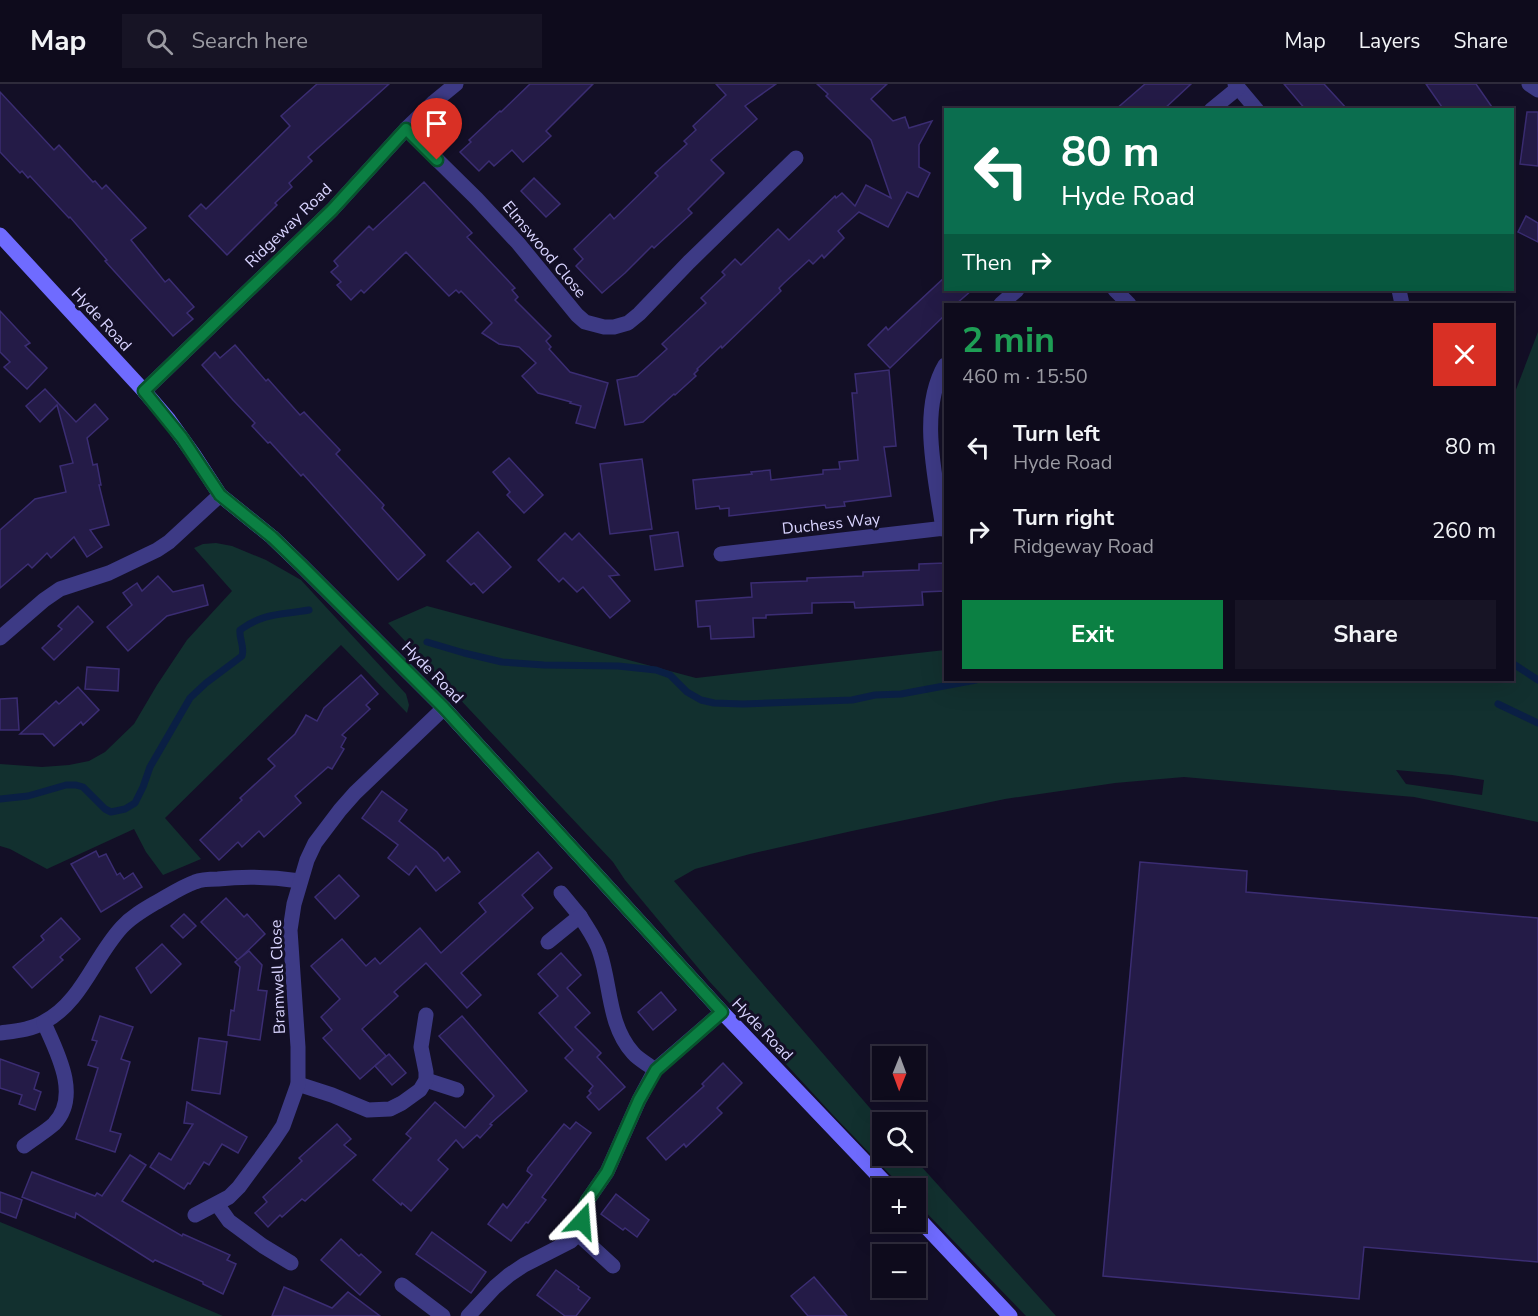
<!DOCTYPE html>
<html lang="en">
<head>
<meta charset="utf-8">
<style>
	body { margin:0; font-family:"Nunito Sans",sans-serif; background:#171425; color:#f1f3f6; height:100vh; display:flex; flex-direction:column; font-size:22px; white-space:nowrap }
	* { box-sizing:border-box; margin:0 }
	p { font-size:20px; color:#9b9ba3 }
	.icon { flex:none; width:33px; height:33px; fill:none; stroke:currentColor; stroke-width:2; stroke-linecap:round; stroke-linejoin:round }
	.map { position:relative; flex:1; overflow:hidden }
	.sheet { position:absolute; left:944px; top:219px; width:570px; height:378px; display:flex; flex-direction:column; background:#0e0b1c; border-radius:0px; box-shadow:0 6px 24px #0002,0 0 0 2px #2e2b3b }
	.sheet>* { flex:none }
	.banner { position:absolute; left:944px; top:24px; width:570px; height:183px; border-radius:0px; box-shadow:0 6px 24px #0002,0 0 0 2px #2e2b3b; background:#0b6e4f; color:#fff; overflow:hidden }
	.needle { width:39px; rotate:181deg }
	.controls { position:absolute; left:872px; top:962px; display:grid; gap:12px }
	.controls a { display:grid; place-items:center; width:54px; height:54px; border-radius:0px; background:#0e0b1c; box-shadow:0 6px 24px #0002,0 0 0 2px #2e2b3b; font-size:30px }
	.pin { position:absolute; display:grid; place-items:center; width:51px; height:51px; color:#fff; margin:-62px -26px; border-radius:50% 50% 50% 0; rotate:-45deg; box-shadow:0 0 6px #0007 }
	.pin .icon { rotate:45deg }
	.me { position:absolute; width:66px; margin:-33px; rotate:19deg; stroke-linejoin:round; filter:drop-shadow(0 0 4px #0008) }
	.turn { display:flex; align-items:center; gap:21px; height:126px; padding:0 18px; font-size:27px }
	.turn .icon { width:78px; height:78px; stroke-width:2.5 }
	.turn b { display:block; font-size:42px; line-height:51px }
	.then { display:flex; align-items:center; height:57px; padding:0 18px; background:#0003; gap:12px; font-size:22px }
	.round { display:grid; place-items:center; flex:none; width:63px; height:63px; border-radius:0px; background:#171425 }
	.summary { display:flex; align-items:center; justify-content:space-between; height:102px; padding:0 18px }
	h1 { font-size:36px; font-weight:700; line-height:45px; color:#1e9e55 }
	.cta { display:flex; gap:12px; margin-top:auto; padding:12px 18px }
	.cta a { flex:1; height:69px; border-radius:0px; background:#0b8043; color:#fff; font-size:24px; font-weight:700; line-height:69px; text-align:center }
	.cta a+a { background:#171425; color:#f1f3f6 }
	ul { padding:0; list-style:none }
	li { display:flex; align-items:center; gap:18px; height:84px; padding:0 18px }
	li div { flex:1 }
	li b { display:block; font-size:22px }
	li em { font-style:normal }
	header { display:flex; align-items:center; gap:36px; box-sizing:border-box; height:84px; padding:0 30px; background:#0e0b1c; border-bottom:2px solid #2e2b3b }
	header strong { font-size:28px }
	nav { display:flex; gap:33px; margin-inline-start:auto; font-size:21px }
	.search { width:420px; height:54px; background:#171425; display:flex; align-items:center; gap:15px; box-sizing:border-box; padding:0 21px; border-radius:0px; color:#9b9ba3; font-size:22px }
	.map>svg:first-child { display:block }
	.green { fill:#12302f; fill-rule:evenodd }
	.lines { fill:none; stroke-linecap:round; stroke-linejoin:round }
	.stream { stroke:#0a1f44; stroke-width:7 }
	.building { fill:#241b47; stroke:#3b2d73; stroke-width:1.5 }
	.street { stroke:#3d3a85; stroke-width:15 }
	.secondary { stroke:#6f6bff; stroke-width:15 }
	.route-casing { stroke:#07532c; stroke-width:15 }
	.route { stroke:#0b8043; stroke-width:10 }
	.labels { text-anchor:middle; stroke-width:6; stroke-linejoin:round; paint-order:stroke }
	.street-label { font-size:16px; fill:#d9d4ff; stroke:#130f26 }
</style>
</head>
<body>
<header>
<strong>Map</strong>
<div class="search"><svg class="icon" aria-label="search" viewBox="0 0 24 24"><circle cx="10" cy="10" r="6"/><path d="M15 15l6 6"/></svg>Search here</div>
<nav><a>Map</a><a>Layers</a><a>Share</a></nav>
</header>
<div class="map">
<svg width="1538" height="1232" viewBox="0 0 1538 1232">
	<rect width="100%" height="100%" fill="#130f26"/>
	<g class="green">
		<path d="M 1538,248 L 1538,738 L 1414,713 L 1184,693 L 1115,699 L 1005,715 L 852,747 L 750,770 L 695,785 L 674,797 L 882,1038 L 882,1071 L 911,1071 L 1056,1232 L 1026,1232 L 915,1117 L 915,1104 L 903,1104 L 833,1031 L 709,897 L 625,796 L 613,778 L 388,539 L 427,522 L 696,594 L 945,566 L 945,596 L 1512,596 L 1512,316 ZM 1396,686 L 1452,691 L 1484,696 L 1482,711 L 1406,700 Z"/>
		<polygon points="216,459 232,462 266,476 301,496 406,610 409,621 407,629 341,561 165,734 201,775 163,791 146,768 134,745 47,785 10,765 0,762 0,680 42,683 69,681 89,677 105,668 134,640 157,601 187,556 232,507 194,464 203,460"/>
		<polygon points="0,1138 32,1151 223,1232 0,1232"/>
	</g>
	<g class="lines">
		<g class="stream">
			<polyline points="427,558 464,569 502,578 544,581 618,582 656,586 670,591 687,608 701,616 714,619 743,620 852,616 875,611 901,610 976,596"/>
			<polyline points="1512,579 1538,596"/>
			<polyline points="1498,620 1538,639"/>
			<path d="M 0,715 L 28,712 L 66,701 L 76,701 L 83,703 L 105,725 L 111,728 L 125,725 L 135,719 L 143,703 L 150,683 L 190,614 L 206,599 L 242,572 C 245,563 239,555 240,546 C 265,528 281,531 309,526"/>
		</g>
	</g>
	<g class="building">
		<polygon points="317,0 389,0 308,73 312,77 289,99 292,103 275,119 277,121 227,171 189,132 201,120 206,125 290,42 281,32"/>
		<polygon points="530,0 593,0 546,47 551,52 523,78 512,66 494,82 489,77 479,87 460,68 471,58 469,56 500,27 501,28"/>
		<polygon points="716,0 776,0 745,22 757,35 711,76 724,89 688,125 692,129 654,164 652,162 625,189 602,209 576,182 583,175 574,165 610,130 614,135 658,92 655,89 687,60 684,57 696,46 693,42 726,11"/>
		<polygon points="817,0 887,0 871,15 893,37 905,33 909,44 932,37 919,61 919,83 930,89 918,113 907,108 888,143 859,128 838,147 844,154 824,174 822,171 813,180 809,176 784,199 779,204 781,207 722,264 721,262 697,285 698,286 694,290 696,292 675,311 674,310 643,338 625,341 617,296 637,292 667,265 662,260 706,219 701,214 725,191 722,188 735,175 741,181 778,145 789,156 835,112 836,114 842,109 855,122 866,101 891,114 871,56 826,12 828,10"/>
		<polygon points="1145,0 1191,0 1163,26 1115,26"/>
		<polygon points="1284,0 1324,0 1348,26 1306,26"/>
		<polygon points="1426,0 1476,0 1494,26 1444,26"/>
		<polygon points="0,8 54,66 59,61 93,98 95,97 102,105 106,101 146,144 131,156 165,198 169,195 194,223 187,229 193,235 173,252 105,177 107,176 70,133 69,134 30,92 28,94 22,87 20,89 0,68"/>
		<polygon points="1527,28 1538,28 1538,82 1520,80"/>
		<polygon points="534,94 560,120 546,133 521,107"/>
		<polygon points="424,98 472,149 467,153 515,204 512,206 518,213 515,216 551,252 546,257 551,263 549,265 570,288 608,299 595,344 576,339 581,322 570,319 571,318 538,309 522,292 536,279 519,263 499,260 482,249 492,239 461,207 459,209 456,206 449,212 406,168 364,209 361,206 351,216 337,201 341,198 331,188 338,182 334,177 369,142 373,146"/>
		<polygon points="1526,132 1538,139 1538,158 1518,148"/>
		<polygon points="945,193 945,206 972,206 956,220 945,220 945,231 890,284 868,261 886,243 888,246"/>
		<polygon points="0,227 30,259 25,262 47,284 27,305 4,283 10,278 0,268"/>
		<polygon points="235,261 266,297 268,295 300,331 304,328 340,366 336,370 384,421 382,424 425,471 398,496 303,390 301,392 270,358 268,359 252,342 255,339 233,316 202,281 215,268 220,274"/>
		<polygon points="889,286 896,362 884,363 891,412 844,418 845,422 826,424 825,421 729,432 729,424 720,425 719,422 696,425 693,396 752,390 751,388 770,386 771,396 823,390 823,386 840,385 839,378 858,376 852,309 857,309 855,290"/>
		<polygon points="45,305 76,338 95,320 108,335 87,354 93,381 97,380 101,401 99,401 109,441 90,446 102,463 87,473 74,453 51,474 47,469 32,484 28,480 0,504 0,446 35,415 66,408 60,382 73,379 57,321 40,338 26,322"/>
		<polygon points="509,374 543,411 524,429 507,411 510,408 493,388"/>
		<polygon points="642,375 652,445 610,450 600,380"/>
		<polygon points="478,448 511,483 483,509 474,499 471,501 447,477"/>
		<polygon points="678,448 683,482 655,486 650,452"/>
		<polygon points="565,449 572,456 579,449 619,491 609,492 630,517 610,534 583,503 577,508 563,494 559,498 538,476"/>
		<polygon points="945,479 945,507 922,508 923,521 855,524 854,518 812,519 812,529 766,531 766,534 753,534 754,553 711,555 710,542 698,543 696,517 752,513 751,499 807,497 807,494 863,492 863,488 919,486 919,480"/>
		<polygon points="158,492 173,508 203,501 208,521 167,532 128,567 107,543 132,521 123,509 137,499 142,507"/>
		<polygon points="78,522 93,538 54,576 42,564 62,545 58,542"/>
		<polygon points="87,583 119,585 118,607 85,605"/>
		<polygon points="361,591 378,610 366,621 370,625 342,651 346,654 341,663 344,665 332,685 328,683 295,712 301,719 264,753 259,747 242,763 238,758 219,776 200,756 242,716 240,714 275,682 268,675 295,650 306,631 317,637 324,624"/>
		<polygon points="78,603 99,626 83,641 81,638 54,662 43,650 20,650 56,617 59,620"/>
		<polygon points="17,614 19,646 0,646 0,615"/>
		<polygon points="382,707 407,726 399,737 437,768 444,777 448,773 460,788 436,807 416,782 409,791 388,774 398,761 362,734"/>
		<polygon points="96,767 99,773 106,770 117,791 120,789 124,795 133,789 142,803 101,828 71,780"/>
		<polygon points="538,768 552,784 522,811 533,824 461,889 481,911 467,924 426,879 394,908 398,912 362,945 386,972 360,995 323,954 332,946 321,933 340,915 311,882 342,855 366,882 375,874 380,880 420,844 441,869 486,828 479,819"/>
		<polygon points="1140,778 1247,787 1246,808 1538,834 1538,1178 1364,1163 1359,1215 1103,1192"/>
		<polygon points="339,791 359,812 335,835 315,813"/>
		<polygon points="226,814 244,833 247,830 265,850 238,876 201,838"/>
		<polygon points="184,830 196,842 183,854 171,842"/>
		<polygon points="61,834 80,855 60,873 63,876 32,904 13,883 44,856 41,852"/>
		<polygon points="162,860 181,880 151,909 136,884"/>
		<polygon points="249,867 262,881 258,906 267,907 260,956 228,951 231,926 234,927 240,883 235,878"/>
		<polygon points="561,869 581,891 567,904 590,929 575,943 601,969 597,973 625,1003 599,1026 587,1013 591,1009 589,1007 593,1002 565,974 573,966 539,929 558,912 538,890"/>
		<polygon points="661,908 676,926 653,946 638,928"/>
		<polygon points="100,932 133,943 121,975 130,978 110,1047 121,1050 115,1068 76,1055 98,984 88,981 97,957 92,956"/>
		<polygon points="462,932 527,1007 490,1040 492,1041 480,1054 477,1051 463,1064 456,1056 438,1076 448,1085 411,1127 402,1119 401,1121 373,1096 411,1054 406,1050 435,1018 465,1044 494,1012 439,952"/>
		<polygon points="199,954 227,958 220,1010 192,1006"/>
		<polygon points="389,970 406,989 392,1001 375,982"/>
		<polygon points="0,975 39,989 34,1005 41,1008 35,1026 19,1020 22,1011 0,1004"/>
		<polygon points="723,979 742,999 717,1024 722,1029 686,1063 684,1060 666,1076 647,1054 704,1002 702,1000"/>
		<polygon points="187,1018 247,1053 238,1069 222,1060 209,1081 204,1078 190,1100 188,1099 184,1105 150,1083 159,1069 171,1076 193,1040 184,1039"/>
		<polygon points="576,1038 591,1049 542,1113 546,1116 528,1139 526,1138 511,1157 488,1140 503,1120 507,1124 532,1091 527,1087 528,1084 564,1040 570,1045"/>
		<polygon points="337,1040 351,1055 344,1061 356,1071 305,1117 302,1115 282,1133 280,1131 268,1143 255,1129 267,1118 263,1113 302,1077 299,1074"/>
		<polygon points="130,1071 146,1081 122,1117 182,1152 183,1150 230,1171 227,1176 236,1180 223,1210 203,1200 203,1198 155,1176 153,1178 76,1129 75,1134 22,1113 32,1088 95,1112 97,1109 102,1112"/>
		<polygon points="0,1108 22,1116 16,1134 0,1128"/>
		<polygon points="616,1110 649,1136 637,1153 625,1144 623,1146 601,1130"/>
		<polygon points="432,1148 486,1188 471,1209 416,1170"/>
		<polygon points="341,1155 359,1172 361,1170 381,1188 360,1211 321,1176"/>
		<polygon points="556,1186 579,1203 578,1205 590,1214 576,1232 565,1232 537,1211"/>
		<polygon points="814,1193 847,1232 808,1232 791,1212"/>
		<polygon points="284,1203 332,1224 348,1208 380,1232 272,1232"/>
	</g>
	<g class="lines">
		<g class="street">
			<polyline points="1235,0 1257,26"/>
			<polyline points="1529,0 1538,6"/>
			<polyline points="1211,26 1238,4"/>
			<polyline points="406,45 477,115 518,159 577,231 585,238 604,243 614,243 628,239 639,230 689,178 796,74"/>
			<polyline points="1115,206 1129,220"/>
			<polyline points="1399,206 1402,220"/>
			<polyline points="1001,220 1017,206"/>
			<polyline points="144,307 332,126 406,45 434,18 456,0"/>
			<path d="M 943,445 C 936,395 918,327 945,281"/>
			<polyline points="721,470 945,444"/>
			<polyline points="0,554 44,516 60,505 109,489 157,466 169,458 220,411"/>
			<polyline points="561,809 580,832"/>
			<path d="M 548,858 L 580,832 C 587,844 596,855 600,869 C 611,902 608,941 633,969 C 639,976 648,980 655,986"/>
			<path d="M 0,949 C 15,947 31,946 44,938 C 82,918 94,873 122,843 C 131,833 143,826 155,819 C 168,812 181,803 195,798 C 202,795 211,795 218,795 C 246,792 273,793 300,797"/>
			<polyline points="426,996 457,1006"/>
			<polyline points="298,1000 332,1011 368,1026 390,1025 402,1019 420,1006 426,996 426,988 421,963 426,931"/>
			<path d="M 24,1062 C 33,1055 45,1048 54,1040 C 81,1012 57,968 44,939"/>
			<polyline points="217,1120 229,1137 263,1162 291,1179"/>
			<polyline points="195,1131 229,1113 239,1103 273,1057 283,1042 298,1000 298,963 290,846 294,820 307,776 315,759 340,726 355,709 444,624"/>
			<polyline points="578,1150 613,1182"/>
			<polyline points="402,1201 443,1232"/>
			<polyline points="468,1232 495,1203 509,1191 524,1181 571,1157 578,1150 581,1144 583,1127 587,1117 607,1088 639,1016 655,986 722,928"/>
		</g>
		<g class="secondary">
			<polyline points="0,151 144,307 169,336 194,371 220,411 272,453 301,481 444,624 722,928 890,1104"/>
			<polyline points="915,1131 1010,1232"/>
		</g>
	</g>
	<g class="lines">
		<defs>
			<polyline id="route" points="437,76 406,45 332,126 144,307 182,354 220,411 272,453 301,481 444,624 722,928 656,986 639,1016 607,1088 587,1117 583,1127 582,1137"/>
		</defs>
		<use href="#route" class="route-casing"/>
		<use href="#route" class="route"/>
	</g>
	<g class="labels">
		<g class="street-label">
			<text transform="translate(288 141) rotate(-44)" y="6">Ridgeway Road</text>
			<text transform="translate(545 165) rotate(50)" y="6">Elmswood Close</text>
			<text transform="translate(102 235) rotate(47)" y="6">Hyde Road</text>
			<text transform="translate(831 439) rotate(-6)" y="6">Duchess Way</text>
			<text transform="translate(433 588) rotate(45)" y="6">Hyde Road</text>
			<text transform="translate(277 893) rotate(-92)" y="6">Bramwell Close</text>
			<text transform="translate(763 945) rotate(46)" y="6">Hyde Road</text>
		</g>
	</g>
</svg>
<div class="controls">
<a><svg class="needle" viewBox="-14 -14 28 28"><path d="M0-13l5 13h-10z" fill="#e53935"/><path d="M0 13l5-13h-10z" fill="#9b9ba3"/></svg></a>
<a><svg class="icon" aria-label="search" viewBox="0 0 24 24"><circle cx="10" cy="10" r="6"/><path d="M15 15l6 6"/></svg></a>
<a>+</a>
<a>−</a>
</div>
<div class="pin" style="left:437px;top:76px;background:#d93025"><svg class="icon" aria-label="arrive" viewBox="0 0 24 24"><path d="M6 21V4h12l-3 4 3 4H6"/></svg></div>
<svg class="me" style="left:582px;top:1137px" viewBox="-20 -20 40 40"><path d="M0-17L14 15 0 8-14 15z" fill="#0b8043" stroke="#fff" stroke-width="4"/></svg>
<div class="banner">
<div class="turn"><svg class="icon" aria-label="left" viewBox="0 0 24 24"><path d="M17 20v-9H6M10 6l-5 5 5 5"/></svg><div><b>80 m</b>Hyde Road</div></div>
<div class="then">Then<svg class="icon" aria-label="right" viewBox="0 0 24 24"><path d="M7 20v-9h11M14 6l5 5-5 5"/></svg></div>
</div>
<section class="sheet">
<div class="summary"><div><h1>2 min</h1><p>460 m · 15:50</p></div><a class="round" style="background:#d93025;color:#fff"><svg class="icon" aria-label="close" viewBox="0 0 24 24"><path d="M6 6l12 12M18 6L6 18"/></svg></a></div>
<ul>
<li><svg class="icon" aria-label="left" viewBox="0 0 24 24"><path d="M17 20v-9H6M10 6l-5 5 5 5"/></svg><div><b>Turn left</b><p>Hyde Road</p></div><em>80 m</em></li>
<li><svg class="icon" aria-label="right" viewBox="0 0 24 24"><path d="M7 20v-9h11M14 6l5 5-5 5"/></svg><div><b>Turn right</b><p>Ridgeway Road</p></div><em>260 m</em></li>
</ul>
<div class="cta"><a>Exit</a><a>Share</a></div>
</section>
</div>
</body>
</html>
